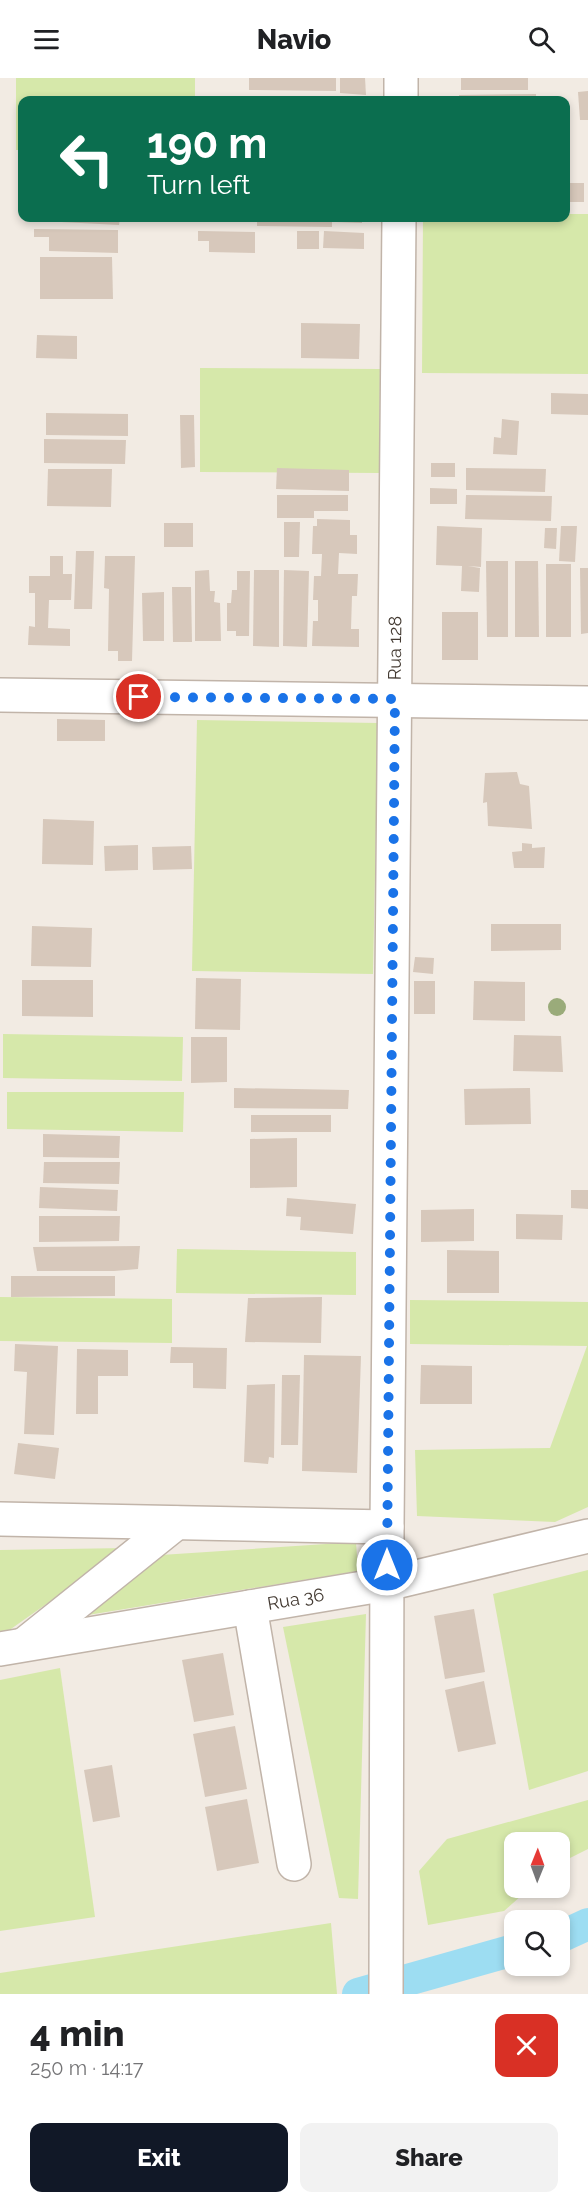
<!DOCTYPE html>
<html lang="en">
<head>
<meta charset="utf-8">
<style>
	body { margin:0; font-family:Raleway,sans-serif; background:#f2f2f2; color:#202124; height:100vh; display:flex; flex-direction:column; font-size:22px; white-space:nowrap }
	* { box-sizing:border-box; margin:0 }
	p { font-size:20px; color:#757577 }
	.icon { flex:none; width:33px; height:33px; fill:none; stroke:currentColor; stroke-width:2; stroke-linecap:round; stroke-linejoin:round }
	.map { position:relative; height:1916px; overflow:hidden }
	.side { display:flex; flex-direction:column; background:#fff; flex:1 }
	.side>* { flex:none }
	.hud { position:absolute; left:18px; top:18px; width:552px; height:126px; border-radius:12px; box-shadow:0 3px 9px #0003; background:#0b6e4f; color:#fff; overflow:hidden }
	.needle { width:39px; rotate:1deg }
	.tools { position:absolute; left:504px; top:1754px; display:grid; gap:12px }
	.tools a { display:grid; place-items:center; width:66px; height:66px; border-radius:12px; background:#fff; box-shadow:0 3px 9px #0003; font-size:30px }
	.pin { position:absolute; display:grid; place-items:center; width:51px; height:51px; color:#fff; margin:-26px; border:3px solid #fff; border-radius:50%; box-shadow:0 2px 6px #0007 }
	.me { position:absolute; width:66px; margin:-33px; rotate:0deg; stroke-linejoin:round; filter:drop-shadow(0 0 4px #0008) }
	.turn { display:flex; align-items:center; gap:21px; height:126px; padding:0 30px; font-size:27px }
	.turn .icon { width:78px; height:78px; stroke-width:2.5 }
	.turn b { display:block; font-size:42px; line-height:51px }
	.round { display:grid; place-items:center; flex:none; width:63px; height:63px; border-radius:12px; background:#f2f2f2 }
	.headline { display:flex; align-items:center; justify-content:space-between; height:102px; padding:0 30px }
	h1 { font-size:36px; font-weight:800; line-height:45px }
	.primary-button { display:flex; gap:12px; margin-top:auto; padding:12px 30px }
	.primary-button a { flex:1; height:69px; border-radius:12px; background:#111827; color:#fff; font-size:24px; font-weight:800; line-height:69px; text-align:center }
	.primary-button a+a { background:#f2f2f2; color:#202124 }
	header { display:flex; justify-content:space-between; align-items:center; height:78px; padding:0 30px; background:#fff; font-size:27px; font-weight:800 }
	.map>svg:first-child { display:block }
	.green { fill:#d6e8aa }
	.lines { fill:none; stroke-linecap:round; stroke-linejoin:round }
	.canal { stroke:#9dddf2; stroke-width:32 }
	.building { fill:#d7c8bb }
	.minor-casing { stroke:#c1b4a9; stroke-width:36 }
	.minor { stroke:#fff; stroke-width:33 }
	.tree { fill:#9aab7a }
	.route { stroke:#1a73e8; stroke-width:10; stroke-dasharray:0 18 }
	.labels { text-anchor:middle; stroke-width:5; stroke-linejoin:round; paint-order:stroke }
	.street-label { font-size:18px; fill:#443b33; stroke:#fff }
</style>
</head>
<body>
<header><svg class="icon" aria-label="menu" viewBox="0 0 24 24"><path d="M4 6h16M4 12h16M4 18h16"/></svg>Navio<svg class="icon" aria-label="search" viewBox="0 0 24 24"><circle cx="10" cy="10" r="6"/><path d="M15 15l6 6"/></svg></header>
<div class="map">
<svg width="588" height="1916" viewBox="0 0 588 1916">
	<rect width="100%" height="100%" fill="#f2ebe3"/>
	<g class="green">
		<polygon points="16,0 195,0 195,22 22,22 22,72 16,72"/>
		<polygon points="566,136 588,136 588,296 422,295 423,140 566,140"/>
		<polygon points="200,290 380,291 379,395 200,394"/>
		<polygon points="197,642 378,645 373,896 192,893"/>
		<polygon points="3,956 183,959 182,1003 3,1000"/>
		<polygon points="7,1014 184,1014 183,1054 7,1051"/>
		<polygon points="177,1171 356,1174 356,1217 176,1215"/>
		<polygon points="0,1219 172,1221 172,1265 0,1263"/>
		<polygon points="410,1222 588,1224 588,1429 555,1444 417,1438 415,1372 550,1370 587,1268 410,1266"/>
		<polygon points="356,1464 358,1493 88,1537 161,1477"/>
		<polygon points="126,1470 8,1553 0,1554 0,1472"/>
		<polygon points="588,1492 588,1693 529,1712 493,1516"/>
		<polygon points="366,1536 358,1821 339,1820 283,1549"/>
		<polygon points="60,1590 95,1839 0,1853 0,1602"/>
		<polygon points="588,1722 588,1771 560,1785 560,1764 514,1764 514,1809 531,1809 504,1833 428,1847 419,1793 447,1761"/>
		<polygon points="331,1845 337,1916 0,1916 0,1895"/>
	</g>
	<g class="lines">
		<g class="canal">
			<polyline points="560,1859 588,1846"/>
			<polyline points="358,1916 514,1872"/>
		</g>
	</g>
	<g class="building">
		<polygon points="249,0 336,0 336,13 249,12"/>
		<polygon points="340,0 365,0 366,17 340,15"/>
		<rect x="461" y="0" width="67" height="12"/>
		<polygon points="588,13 588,42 580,42 578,14"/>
		<polygon points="536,16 536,22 459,22 459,17"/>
		<rect x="566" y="105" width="18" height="19"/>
		<polygon points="61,140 120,140 119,147 61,144"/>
		<polygon points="257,140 332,140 332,149 257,148"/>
		<polygon points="337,140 362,140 362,145 336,144"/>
		<polygon points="34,151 118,152 118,175 49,173 49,159 34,159"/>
		<polygon points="198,153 255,154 255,175 209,174 209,163 198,163"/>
		<rect x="297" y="153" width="22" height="18"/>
		<polygon points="324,153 364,155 364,171 323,170"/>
		<polygon points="40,179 112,179 113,221 40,221"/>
		<polygon points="301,245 360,246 359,281 301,280"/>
		<polygon points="37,257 77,258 77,281 36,280"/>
		<polygon points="551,315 588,316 588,337 551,336"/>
		<polygon points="46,335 128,336 128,358 46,357"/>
		<polygon points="180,337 194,337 195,389 181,390"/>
		<polygon points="502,341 519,343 517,377 493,376 494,359 501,360"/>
		<polygon points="44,361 126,362 125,386 44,385"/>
		<rect x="431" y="385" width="24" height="14"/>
		<polygon points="277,390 349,392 349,413 276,411"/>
		<polygon points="466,390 546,391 545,414 466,412"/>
		<polygon points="48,391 112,391 111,429 47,428"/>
		<polygon points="430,410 457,411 457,426 430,426"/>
		<polygon points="277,417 348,417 348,433 314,433 314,440 277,440"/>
		<polygon points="466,417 552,418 551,443 465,441"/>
		<polygon points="317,441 350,442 350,457 357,457 357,476 339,475 338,496 358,496 357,518 352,518 351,551 359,551 359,569 312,568 313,543 318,543 318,522 313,522 314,498 321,498 322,476 312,476 313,448 317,448"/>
		<polygon points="284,444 300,444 299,479 284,479"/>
		<rect x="164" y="445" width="29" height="24"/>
		<polygon points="437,448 482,450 481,489 468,488 480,490 479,514 461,513 462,488 436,487"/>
		<polygon points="561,448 577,448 575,484 559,483"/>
		<polygon points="545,450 557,450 556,471 544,470"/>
		<polygon points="76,473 94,473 92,531 74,531"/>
		<polygon points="50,478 63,478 63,496 72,496 71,522 49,522 48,550 70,551 70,568 28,567 29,548 35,549 35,515 29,515 29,498 50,498"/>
		<polygon points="105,478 135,478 132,583 118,583 118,573 108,573 109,511 104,510"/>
		<polygon points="486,483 508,483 508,559 487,559"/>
		<polygon points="515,483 538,483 539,559 515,559"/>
		<rect x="546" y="486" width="25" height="73"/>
		<polygon points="580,490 588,490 588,555 581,556"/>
		<polygon points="209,492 210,513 215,513 214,524 220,525 221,563 195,563 195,493"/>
		<polygon points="254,492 279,492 279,569 253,568"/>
		<polygon points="284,492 309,493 307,569 283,568"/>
		<polygon points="237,493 250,493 249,558 236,558 236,553 227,553 227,525 231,525 232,512 237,512"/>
		<polygon points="172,509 191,509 192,564 173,564"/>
		<polygon points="164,514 164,563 143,563 142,515"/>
		<rect x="442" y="534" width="36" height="48"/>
		<polygon points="57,641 105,642 105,663 57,663"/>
		<polygon points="517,694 520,706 529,708 532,751 488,748 487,724 483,725 485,695"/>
		<polygon points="43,741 94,743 93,787 42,786"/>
		<polygon points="522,765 532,766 532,770 545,769 544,790 514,790 512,774 522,773"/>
		<polygon points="138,767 138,792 105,793 104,768"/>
		<polygon points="191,768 192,791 153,792 152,769"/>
		<polygon points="491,846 561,846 561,872 491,873"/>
		<polygon points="32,848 92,850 91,889 31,888"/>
		<polygon points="415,879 434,880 433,896 413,894"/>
		<polygon points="196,900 241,901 240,952 195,951"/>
		<polygon points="22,902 93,902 93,939 22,938"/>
		<rect x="414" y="903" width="21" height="33"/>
		<polygon points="474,903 525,904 525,943 473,942"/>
		<polygon points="514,957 561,958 563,994 513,993"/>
		<polygon points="191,959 227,959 227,1004 191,1005"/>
		<polygon points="234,1010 349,1012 348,1031 234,1030"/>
		<polygon points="530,1010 531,1046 465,1047 464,1011"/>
		<rect x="251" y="1037" width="80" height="17"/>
		<polygon points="43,1056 120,1058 119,1080 43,1079"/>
		<polygon points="297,1060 297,1109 250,1110 250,1061"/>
		<polygon points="44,1084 120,1084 119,1106 43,1105"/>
		<polygon points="40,1109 118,1112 117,1133 39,1130"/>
		<polygon points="571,1112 588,1112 588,1131 571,1130"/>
		<polygon points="287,1120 356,1126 353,1156 300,1152 301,1139 286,1138"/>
		<polygon points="474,1131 474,1163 421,1164 421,1132"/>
		<polygon points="516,1136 563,1137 562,1162 516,1161"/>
		<polygon points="39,1138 120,1138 119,1163 39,1164"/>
		<polygon points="140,1168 138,1191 114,1193 37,1193 33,1169"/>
		<polygon points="447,1172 499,1173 499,1215 447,1215"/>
		<polygon points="11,1198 115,1198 115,1218 11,1219"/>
		<polygon points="322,1219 321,1265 245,1264 248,1220"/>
		<polygon points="15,1266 58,1268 54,1357 24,1356 27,1294 14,1293"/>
		<polygon points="171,1269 227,1270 226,1311 193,1310 193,1285 170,1285"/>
		<polygon points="77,1271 128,1272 128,1298 98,1298 98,1336 76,1336"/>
		<polygon points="304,1277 361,1278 357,1395 302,1393"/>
		<polygon points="421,1287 472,1288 472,1326 420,1326"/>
		<polygon points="282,1297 300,1297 298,1367 281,1367"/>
		<polygon points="275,1306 274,1380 269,1379 268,1386 244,1384 247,1307"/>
		<polygon points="18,1365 59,1370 55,1401 14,1396"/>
		<polygon points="474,1531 485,1594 445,1601 434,1538"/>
		<polygon points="223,1575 234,1637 194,1644 182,1582"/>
		<polygon points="484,1603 496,1666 458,1674 445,1612"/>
		<polygon points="235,1648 247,1711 205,1719 193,1656"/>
		<polygon points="112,1687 120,1739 93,1744 84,1692"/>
		<polygon points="247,1721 259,1785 217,1793 205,1729"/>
	</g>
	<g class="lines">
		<defs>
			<g id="minor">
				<polyline points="401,22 401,0"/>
				<polyline points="0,617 588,625"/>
				<polyline points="0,1441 387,1449"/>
				<polyline points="250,1529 294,1786"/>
				<polyline points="25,1566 176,1445"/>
				<path id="s1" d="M 0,1571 L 387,1506 L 588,1458"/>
				<path id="s2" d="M 386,1916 L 387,1449 L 399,140"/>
			</g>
		</defs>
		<use href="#minor" class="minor-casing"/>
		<use href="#minor" class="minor"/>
	</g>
	<circle class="tree" cx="557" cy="929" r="9"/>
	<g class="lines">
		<polyline class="route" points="139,619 395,621 387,1487"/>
	</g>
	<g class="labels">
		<g class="street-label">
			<text dy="6" stroke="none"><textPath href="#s2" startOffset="1346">Rua 128</textPath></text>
			<text dy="6" stroke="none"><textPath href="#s1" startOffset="300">Rua 36</textPath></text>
		</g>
	</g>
</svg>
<div class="tools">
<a><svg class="needle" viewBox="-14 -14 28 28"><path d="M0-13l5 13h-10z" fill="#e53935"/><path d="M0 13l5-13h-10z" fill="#757577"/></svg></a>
<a><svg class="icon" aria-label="search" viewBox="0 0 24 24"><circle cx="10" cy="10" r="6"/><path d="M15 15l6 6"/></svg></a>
</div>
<div class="pin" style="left:139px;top:619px;background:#d93025"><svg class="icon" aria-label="arrive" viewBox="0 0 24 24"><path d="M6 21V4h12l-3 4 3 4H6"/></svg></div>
<svg class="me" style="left:387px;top:1487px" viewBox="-20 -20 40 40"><circle r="17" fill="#1a73e8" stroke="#fff" stroke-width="3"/><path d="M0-11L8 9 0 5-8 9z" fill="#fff"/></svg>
<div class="hud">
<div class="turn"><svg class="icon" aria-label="left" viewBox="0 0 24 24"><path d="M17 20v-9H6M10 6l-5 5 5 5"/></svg><div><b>190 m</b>Turn left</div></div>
</div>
</div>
<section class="side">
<div class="headline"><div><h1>4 min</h1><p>250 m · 14:17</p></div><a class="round" style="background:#d93025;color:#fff"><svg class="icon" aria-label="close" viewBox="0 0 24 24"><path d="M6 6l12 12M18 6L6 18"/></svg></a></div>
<div class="primary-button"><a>Exit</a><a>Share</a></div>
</section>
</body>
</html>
